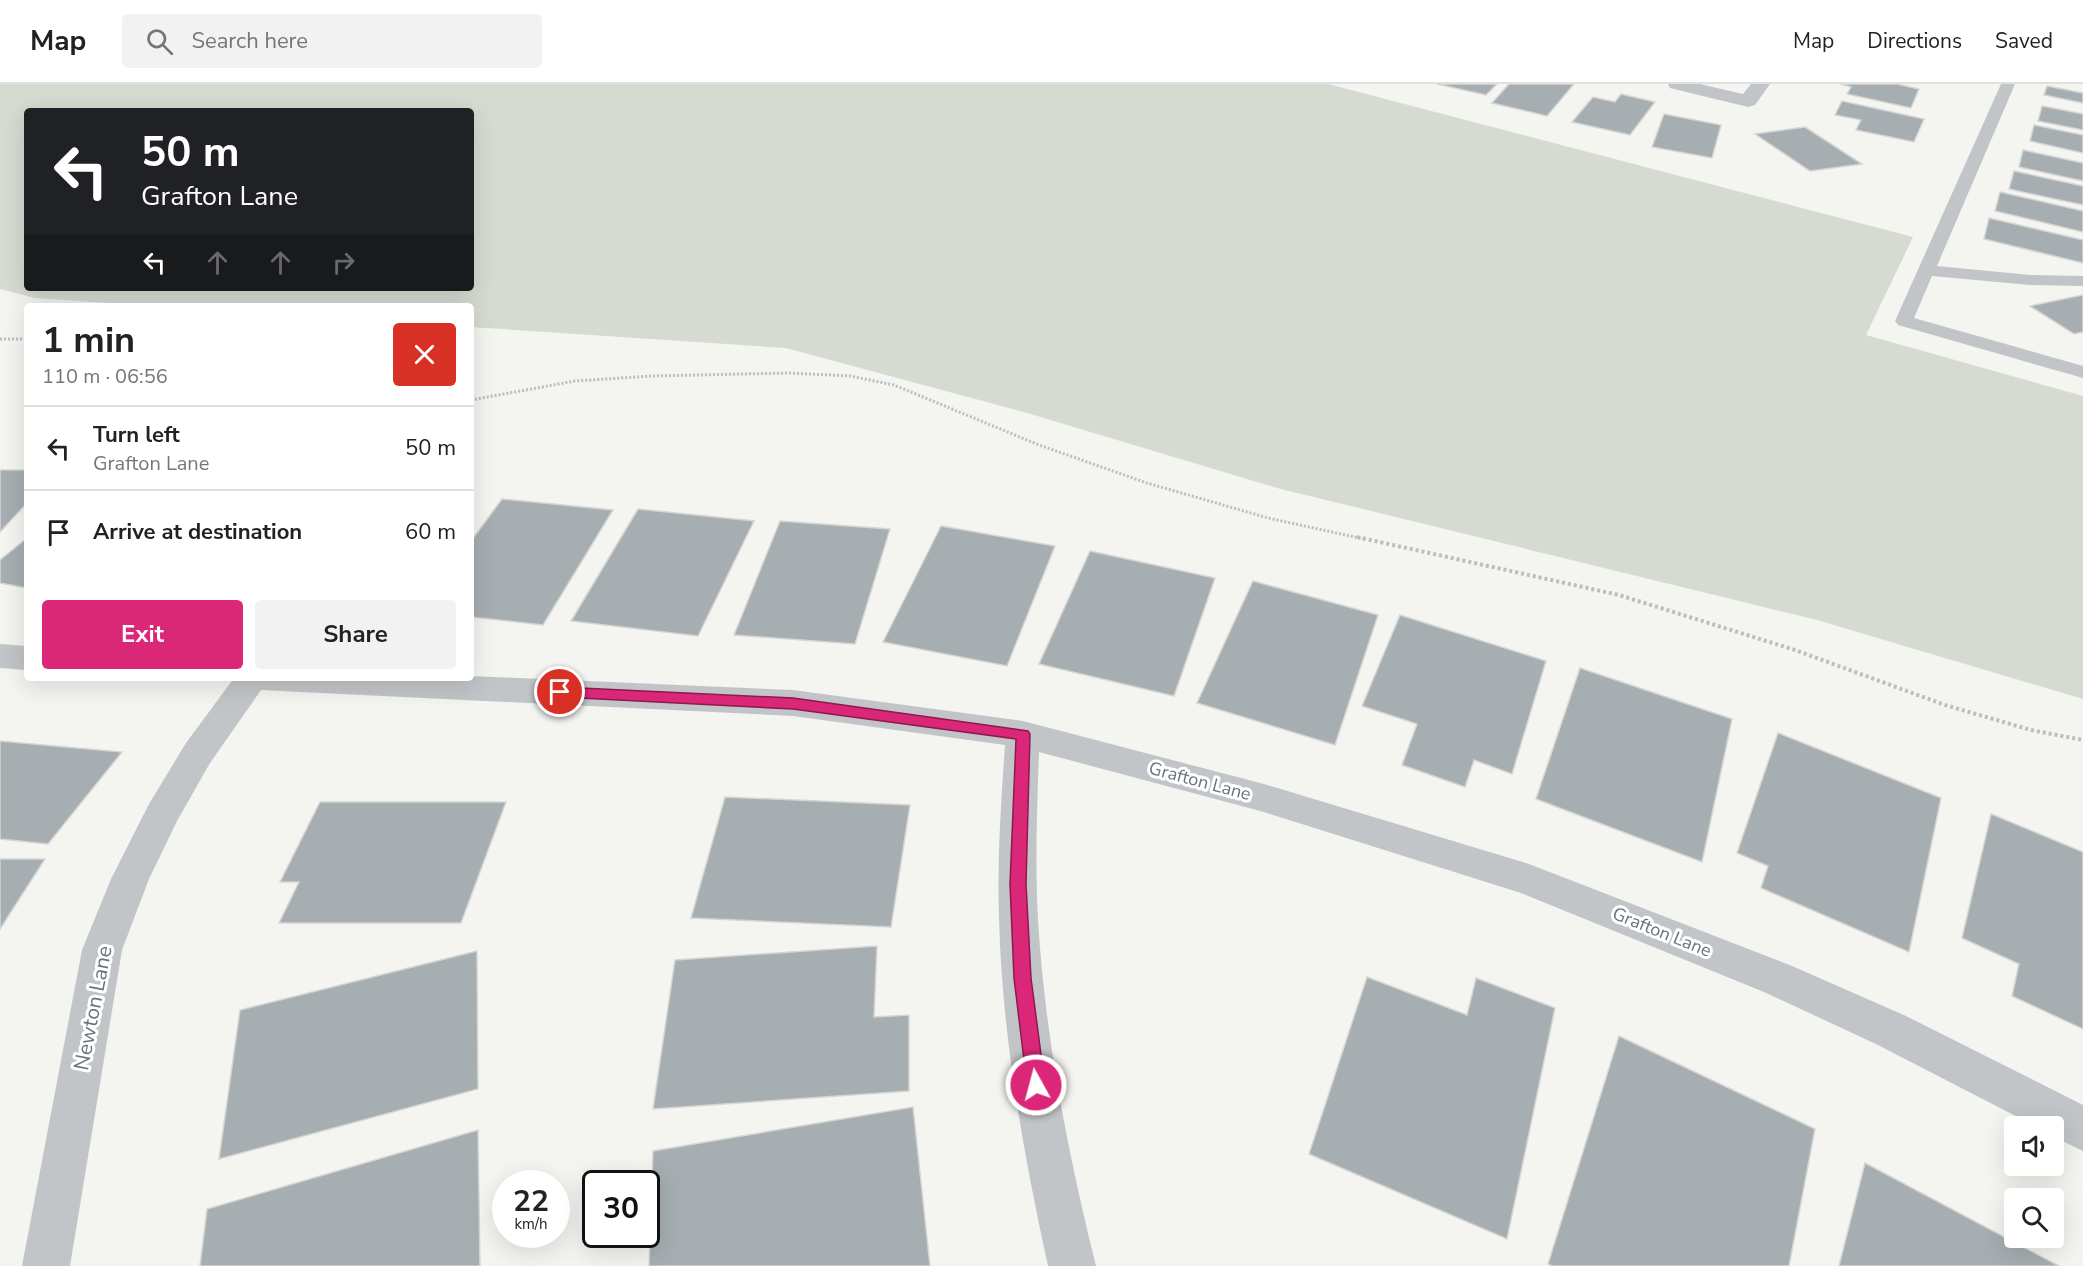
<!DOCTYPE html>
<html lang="en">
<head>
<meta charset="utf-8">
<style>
	body { margin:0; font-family:"Nunito Sans",sans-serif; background:#f2f2f2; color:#222; height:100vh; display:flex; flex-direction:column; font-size:22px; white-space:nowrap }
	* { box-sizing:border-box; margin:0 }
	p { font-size:20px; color:#767676 }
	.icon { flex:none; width:33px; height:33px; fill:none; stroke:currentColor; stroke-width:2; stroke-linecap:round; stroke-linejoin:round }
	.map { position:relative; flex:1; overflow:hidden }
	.side { position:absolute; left:24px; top:219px; width:450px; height:378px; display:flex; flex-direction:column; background:#fff; border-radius:6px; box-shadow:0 6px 24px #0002 }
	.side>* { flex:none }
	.guide { position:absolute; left:24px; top:24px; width:450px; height:183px; border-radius:6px; box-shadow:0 6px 24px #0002; background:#202124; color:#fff; overflow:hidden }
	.buttons { position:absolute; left:2004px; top:1032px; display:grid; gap:12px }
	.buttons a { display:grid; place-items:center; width:60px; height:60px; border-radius:6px; background:#fff; box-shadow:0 6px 24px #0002; font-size:30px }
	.speed { position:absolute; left:492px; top:1086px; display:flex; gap:12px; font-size:30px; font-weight:700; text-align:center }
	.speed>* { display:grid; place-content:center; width:78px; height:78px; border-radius:50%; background:#fff; box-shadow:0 6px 24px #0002; line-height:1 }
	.speed small { font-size:15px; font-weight:400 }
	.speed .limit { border:3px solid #111; border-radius:9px; background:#fff; color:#111 }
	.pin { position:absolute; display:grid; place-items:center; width:51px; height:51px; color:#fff; margin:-26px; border:3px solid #fff; border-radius:50%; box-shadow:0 2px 6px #0007 }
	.me { position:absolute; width:66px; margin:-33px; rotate:353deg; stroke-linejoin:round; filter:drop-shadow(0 0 4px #0008) }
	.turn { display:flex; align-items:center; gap:21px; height:126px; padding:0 18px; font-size:27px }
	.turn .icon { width:78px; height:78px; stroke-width:2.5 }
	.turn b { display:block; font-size:42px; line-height:51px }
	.lanes { display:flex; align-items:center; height:57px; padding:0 18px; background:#0003; justify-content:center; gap:30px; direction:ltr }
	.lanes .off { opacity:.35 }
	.round { display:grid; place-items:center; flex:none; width:63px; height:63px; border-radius:6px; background:#f2f2f2 }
	.headline { display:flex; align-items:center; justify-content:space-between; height:102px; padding:0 18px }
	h1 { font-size:36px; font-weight:700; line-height:45px }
	.button { display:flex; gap:12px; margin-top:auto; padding:12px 18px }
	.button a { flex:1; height:69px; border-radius:6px; background:#db2777; color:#fff; font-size:24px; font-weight:700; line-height:69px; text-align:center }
	.button a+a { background:#f2f2f2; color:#222 }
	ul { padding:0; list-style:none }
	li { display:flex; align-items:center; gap:18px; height:84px; padding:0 18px; border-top:2px solid #e0e0e0 }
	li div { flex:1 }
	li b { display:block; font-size:22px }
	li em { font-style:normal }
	header { display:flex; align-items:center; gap:36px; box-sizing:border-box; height:84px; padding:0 30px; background:#fff; border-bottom:2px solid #e0e0e0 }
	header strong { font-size:28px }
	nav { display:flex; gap:33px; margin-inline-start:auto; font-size:21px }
	.search { width:420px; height:54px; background:#f2f2f2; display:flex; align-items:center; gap:15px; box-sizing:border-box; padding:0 21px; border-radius:6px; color:#767676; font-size:22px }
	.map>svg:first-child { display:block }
	.green { fill:#d5dbd1; fill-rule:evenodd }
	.building { fill:#a6aeb2; stroke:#d5d5d3; stroke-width:1.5 }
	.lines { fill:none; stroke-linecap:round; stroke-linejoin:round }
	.path-far1 { stroke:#bbbdbf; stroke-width:3; stroke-dasharray:2 2; stroke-linecap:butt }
	.path { stroke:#bbbdbf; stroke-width:4; stroke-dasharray:3 3; stroke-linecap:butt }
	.lane { fill:#c2c5c8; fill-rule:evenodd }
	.street { fill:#c2c5c8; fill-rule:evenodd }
	.route { fill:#db2777; stroke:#8e194d; stroke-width:1.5 }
	.labels { text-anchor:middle; stroke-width:6; stroke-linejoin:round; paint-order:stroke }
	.street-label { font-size:18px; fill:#647580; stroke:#fff }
	.near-street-label { font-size:21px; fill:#647580; stroke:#fff }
</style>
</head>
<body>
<header>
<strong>Map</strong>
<div class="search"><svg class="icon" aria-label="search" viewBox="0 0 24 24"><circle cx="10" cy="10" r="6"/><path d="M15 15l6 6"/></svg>Search here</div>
<nav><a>Map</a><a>Directions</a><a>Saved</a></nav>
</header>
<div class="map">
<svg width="2083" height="1182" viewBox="0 0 2083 1182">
	<rect width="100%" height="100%" fill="#f4f4f0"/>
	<path class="green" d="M 0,0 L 1328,0 L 1913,153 L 1866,251 L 2083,312 L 2083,615 L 1817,536 L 1277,404 L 1027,329 L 786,264 L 471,243 L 471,222 L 150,222 L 35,214 L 0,205 ZM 27,27 L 471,27 L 471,204 L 27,204 Z"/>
	<g class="building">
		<polygon points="1437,0 1497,0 1486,11"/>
		<polygon points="1509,0 1574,0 1547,32 1492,19"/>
		<polygon points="1840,0 1897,0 1919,5 1911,24 1847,10 1851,3"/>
		<polygon points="2047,2 2083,9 2083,19 2044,11"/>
		<polygon points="1621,10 1655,18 1630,51 1572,38 1593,13 1615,18"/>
		<polygon points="1842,17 1924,35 1914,58 1856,46 1861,36 1835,31"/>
		<polygon points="2042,22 2083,30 2083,46 2038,37"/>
		<polygon points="1664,30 1721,41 1712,74 1652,63"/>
		<polygon points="2034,41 2083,51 2083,69 2030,57"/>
		<polygon points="1805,43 1862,80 1810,87 1755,50"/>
		<polygon points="2023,66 2083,79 2083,97 2019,83"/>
		<polygon points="2014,87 2083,102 2083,121 2009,105"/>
		<polygon points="2000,108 2083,127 2083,148 1995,127"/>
		<polygon points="1989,134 2083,156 2083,179 1984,155"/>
		<polygon points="2083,211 2083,248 2074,250 2030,222"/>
		<polygon points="0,386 27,386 27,419 0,448"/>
		<polygon points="502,415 613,426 543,541 471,533 471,457"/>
		<polygon points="638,425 754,437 698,552 571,537"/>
		<polygon points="780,437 890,445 855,560 734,551"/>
		<polygon points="941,442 1055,462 1007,582 883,558"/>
		<polygon points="27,454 27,504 0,499 0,476"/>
		<polygon points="1090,467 1215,494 1174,612 1039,580"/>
		<polygon points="1253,497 1378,531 1335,661 1197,619"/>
		<polygon points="1400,531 1546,577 1512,690 1474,676 1465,703 1402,681 1417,640 1362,622"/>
		<polygon points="1580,584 1732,635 1702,778 1536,715"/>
		<polygon points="1778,649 1941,714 1909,868 1761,804 1768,782 1737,769"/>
		<polygon points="0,657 122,668 48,760 0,755"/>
		<polygon points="725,713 910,721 891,843 691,834"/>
		<polygon points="320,718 506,718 461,839 279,839 299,798 280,798"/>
		<polygon points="1991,730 2083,768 2083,945 2012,912 2019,880 1962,854"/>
		<polygon points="0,775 45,775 0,845"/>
		<polygon points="877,862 874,933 909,931 909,1007 653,1025 675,876"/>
		<polygon points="477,867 478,1005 219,1075 240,926"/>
		<polygon points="1367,893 1467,931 1476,894 1555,924 1507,1155 1309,1070"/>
		<polygon points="1619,952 1815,1045 1789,1182 1552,1182 1548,1180"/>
		<polygon points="913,1023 930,1182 649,1182 653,1067"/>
		<polygon points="478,1046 480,1182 200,1182 207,1125"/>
		<polygon points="1865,1079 2059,1182 1839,1182"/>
	</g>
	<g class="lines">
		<g class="path-far1">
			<polyline points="0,255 27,255"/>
			<polyline points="471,316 575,297 652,292 789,289 850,292 894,301 1039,361 1147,399 1268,434 1364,455"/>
		</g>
		<polyline class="path" points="1357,453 1619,511 1795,566 1945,621 2031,646 2083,656"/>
		<polygon class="lane" points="2001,0 2015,0 1937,182 2030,191 2083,192 2083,202 2030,201 1932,192 1914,234 2083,282 2083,294 1898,241 1895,237"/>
		<g class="street">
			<polygon points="1668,0 1700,0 1743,10 1751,0 1770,0 1755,21 1748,23 1670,4"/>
			<polygon points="0,560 27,562 27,586 0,584"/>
			<path d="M 471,592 L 793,606 L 1023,637 L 1264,700 L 1529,780 L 1792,882 L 1906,932 L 2083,1021 L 2083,1067 L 2054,1053 L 2054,1042 L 2035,1042 L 1876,960 L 1764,908 L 1521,809 L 1264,728 L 1039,668 C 1037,724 1035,780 1038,836 C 1045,953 1068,1069 1096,1182 L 1048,1182 C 1023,1068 1002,951 999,834 C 997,776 1001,718 1005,661 L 793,632 L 261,606 L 210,679 L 177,737 L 149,795 L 122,866 L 70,1182 L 22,1182 L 82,866 L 111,795 L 149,720 L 186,659 L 234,594 L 471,594 Z"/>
		</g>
	</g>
	<polygon class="route" points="560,603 793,614 1028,647 1030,650 1026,800 1031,894 1045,1001 1042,1007 1036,1010 1030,1007 1027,1001 1014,894 1010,800 1016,655 793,625 560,613 553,608"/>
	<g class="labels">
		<g class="street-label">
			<text transform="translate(1200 697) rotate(15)" y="6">Grafton Lane</text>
			<text transform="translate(1662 848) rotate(22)" y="6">Grafton Lane</text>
		</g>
		<g class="near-street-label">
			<text transform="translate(93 924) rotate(-79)" y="7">Newton Lane</text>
		</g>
	</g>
</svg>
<div class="buttons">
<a><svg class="icon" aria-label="sound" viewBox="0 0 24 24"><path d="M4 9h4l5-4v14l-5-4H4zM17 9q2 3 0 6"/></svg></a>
<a><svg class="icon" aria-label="search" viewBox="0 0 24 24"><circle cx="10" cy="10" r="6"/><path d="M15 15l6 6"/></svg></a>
</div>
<div class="speed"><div>22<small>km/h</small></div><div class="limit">30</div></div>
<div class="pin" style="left:560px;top:608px;background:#d93025"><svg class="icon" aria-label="arrive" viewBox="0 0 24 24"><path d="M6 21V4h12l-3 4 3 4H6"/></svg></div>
<svg class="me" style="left:1036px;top:1001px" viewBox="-20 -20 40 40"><circle r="17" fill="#db2777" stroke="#fff" stroke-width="3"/><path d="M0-11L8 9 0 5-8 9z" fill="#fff"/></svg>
<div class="guide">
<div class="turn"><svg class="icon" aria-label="left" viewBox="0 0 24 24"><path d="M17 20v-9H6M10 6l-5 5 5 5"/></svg><div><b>50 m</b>Grafton Lane</div></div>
<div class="lanes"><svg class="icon" aria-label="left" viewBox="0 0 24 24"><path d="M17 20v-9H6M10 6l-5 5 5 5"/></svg><svg class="icon off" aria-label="ahead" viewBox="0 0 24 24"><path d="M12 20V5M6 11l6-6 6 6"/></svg><svg class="icon off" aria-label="ahead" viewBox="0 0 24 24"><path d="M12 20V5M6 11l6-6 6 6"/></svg><svg class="icon off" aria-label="right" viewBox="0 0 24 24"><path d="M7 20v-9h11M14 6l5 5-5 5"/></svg></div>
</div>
<section class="side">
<div class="headline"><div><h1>1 min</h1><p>110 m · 06:56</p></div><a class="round" style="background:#d93025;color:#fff"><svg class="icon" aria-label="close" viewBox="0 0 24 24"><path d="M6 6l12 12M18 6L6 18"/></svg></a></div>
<ul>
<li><svg class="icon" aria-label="left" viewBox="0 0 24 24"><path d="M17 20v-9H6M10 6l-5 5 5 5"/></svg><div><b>Turn left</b><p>Grafton Lane</p></div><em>50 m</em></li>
<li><svg class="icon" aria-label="arrive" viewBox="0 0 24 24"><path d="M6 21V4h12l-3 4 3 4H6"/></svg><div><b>Arrive at destination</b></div><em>60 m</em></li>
</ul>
<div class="button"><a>Exit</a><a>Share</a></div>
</section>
</div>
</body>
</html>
